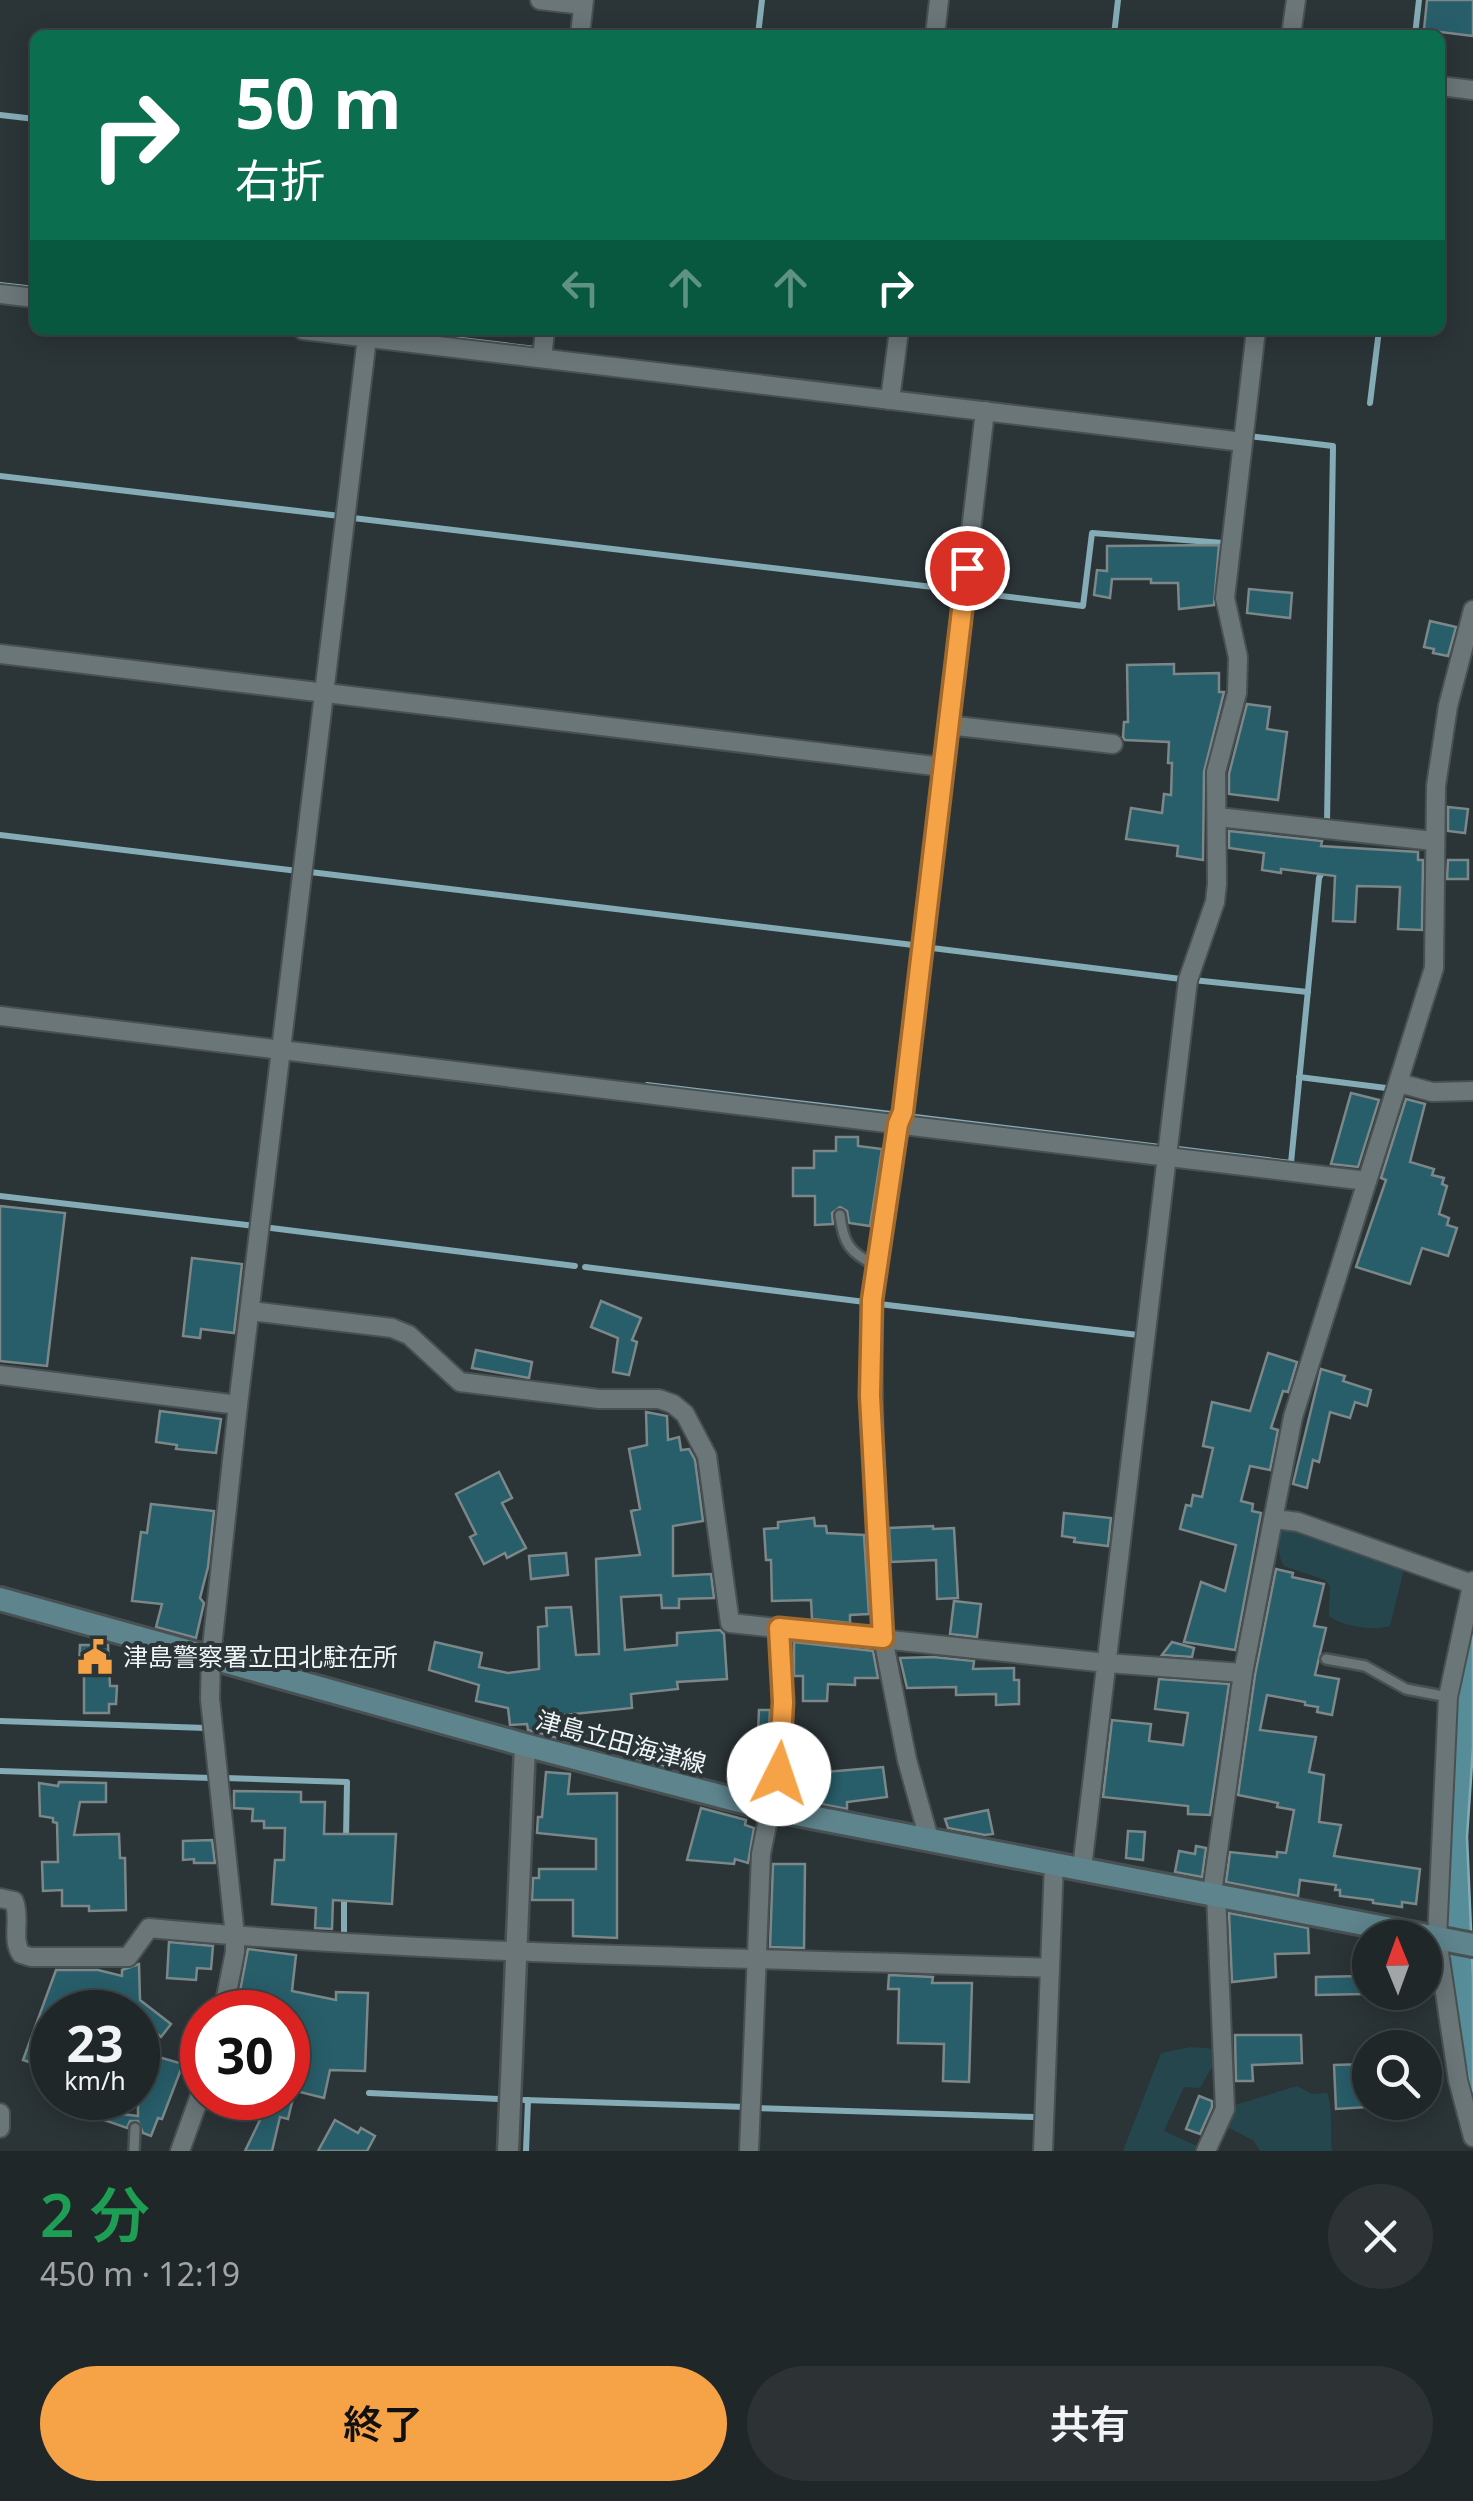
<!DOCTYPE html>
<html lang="ja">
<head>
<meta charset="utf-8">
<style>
	body { margin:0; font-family:"Noto Sans","Noto Sans JP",sans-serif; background:#2d3335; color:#f1f3f6; height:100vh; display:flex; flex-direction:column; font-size:38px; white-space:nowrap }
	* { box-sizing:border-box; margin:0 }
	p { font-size:32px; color:#a2a5a8 }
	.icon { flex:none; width:55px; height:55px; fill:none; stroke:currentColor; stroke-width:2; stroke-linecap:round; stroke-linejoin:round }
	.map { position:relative; height:2151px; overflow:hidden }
	.panel { display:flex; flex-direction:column; background:#202729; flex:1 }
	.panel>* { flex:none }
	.banner { position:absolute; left:30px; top:30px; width:1415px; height:305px; border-radius:15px; box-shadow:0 5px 25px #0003,0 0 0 2px #3d4446; background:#0b6e4f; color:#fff; overflow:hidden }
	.needle { width:65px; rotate:359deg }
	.fabs { position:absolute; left:1352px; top:1920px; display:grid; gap:20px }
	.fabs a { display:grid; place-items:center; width:90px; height:90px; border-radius:50%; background:#202729; box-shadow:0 5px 25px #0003,0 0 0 2px #3d4446; font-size:50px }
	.speed { position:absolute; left:30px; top:1990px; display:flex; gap:20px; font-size:50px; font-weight:700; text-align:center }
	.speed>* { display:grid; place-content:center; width:130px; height:130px; border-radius:50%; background:#202729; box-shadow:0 5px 25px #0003,0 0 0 2px #3d4446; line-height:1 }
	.speed small { font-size:25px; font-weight:400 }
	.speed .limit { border:15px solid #d22; background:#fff; color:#111 }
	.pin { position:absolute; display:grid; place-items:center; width:85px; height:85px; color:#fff; margin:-42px; border:5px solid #fff; border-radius:50%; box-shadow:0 2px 10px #0007 }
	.me { position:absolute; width:110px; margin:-55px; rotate:4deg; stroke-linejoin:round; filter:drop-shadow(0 0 8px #0008) }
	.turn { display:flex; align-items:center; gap:35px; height:210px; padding:0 40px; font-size:45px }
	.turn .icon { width:130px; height:130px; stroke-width:2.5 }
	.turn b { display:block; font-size:70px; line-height:85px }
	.lanes { display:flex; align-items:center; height:95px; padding:0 40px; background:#0003; justify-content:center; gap:50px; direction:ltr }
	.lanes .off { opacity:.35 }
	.round { display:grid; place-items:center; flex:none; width:105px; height:105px; border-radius:52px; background:#2d3335 }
	.head { display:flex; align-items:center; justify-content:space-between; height:170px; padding:0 40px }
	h1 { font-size:60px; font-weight:600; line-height:75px; color:#1e9e55 }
	.button { display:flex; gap:20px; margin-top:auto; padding:20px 40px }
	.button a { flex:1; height:115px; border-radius:60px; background:#f6a247; color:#111; font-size:40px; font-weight:600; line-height:115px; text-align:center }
	.button a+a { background:#2d3335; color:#f1f3f6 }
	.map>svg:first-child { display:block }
	.green { fill:#26464e }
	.water { fill:#578d99; stroke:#85acb6; stroke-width:2.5 }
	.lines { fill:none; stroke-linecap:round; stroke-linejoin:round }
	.stream { stroke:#85acb6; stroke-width:6 }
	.building { fill:#285e6a; stroke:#7b8789; stroke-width:2.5 }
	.service-casing { stroke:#485052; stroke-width:14 }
	.minor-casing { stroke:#485052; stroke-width:22 }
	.tertiary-casing { stroke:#485052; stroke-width:25 }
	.secondary-casing { stroke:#485052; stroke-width:28 }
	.service { stroke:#6b7679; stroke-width:9 }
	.minor { stroke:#6b7679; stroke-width:18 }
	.tertiary { stroke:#6b7679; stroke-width:20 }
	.secondary { stroke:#5e848d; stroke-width:22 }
	.route-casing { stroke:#a0692e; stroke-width:25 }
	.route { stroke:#f6a247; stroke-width:18 }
	.labels { text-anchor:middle; stroke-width:8; stroke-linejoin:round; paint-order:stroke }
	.poi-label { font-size:25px; fill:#f0f6f8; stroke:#2b3437; text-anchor:start }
	.street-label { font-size:25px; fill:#f0f6f8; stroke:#2b3437 }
</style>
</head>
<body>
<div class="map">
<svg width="1473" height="2151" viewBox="0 0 1473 2151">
	<rect width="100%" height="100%" fill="#2b3437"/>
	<g class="green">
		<path d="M 1283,1526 L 1405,1565 L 1390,1626 C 1374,1631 1343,1627 1329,1616 L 1330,1586 L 1325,1580 L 1284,1566 C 1276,1554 1279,1539 1283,1526 Z"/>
		<polygon points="1191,2047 1216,2049 1217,2058 1200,2088 1184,2087 1164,2131 1199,2147 1197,2151 1123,2151 1161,2053"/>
		<path d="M 1297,2086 L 1312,2094 L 1327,2093 C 1333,2106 1330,2133 1332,2151 L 1260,2151 L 1253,2140 L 1225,2126 L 1232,2106 Z"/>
	</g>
	<path class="water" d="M 1473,1617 L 1473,1748 L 1467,1837 L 1473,1977 L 1473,2100 C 1435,1942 1437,1775 1473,1617 Z"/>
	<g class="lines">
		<g class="stream">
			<polyline points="758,35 762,0"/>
			<polyline points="1114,35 1118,0"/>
			<polyline points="1415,35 1419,0"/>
			<polyline points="0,115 35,119"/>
			<polyline points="0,285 35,289"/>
			<polyline points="377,330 536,349"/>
			<polyline points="1370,403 1379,330"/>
			<polyline points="1248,436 1333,446 1327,823"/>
			<polyline points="0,476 340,516"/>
			<polyline points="353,518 958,590"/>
			<polyline points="970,592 1083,606 1092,533 1224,543"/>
			<polyline points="0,835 298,871"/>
			<polyline points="310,872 913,945"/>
			<polyline points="932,948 1181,979"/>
			<polyline points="1193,980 1308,992"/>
			<polyline points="1299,1077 1386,1088"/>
			<polyline points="647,1085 891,1114"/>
			<polyline points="907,1116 1160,1147"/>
			<polyline points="1178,1149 1291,1163 1319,878 1324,869"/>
			<polyline points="0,1196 255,1226"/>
			<polyline points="271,1228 575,1266"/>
			<polyline points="585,1267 865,1302"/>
			<polyline points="879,1304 1138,1335"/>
			<polyline points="0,1721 206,1728"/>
			<polyline points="0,1771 211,1778"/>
			<polyline points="225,1778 347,1782 346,1839"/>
			<polyline points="344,1933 344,1896"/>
			<polyline points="369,2093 499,2099"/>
			<polyline points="524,2100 747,2107"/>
			<polyline points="755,2108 1034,2117"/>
			<polyline points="526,2151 528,2100"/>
		</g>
	</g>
	<g class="building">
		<polygon points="1427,0 1473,0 1473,36 1424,30"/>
		<polygon points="1219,545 1214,605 1179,609 1178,583 1151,583 1151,579 1112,579 1110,598 1094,595 1097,570 1107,571 1107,546"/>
		<polygon points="1249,589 1292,593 1290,618 1247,613"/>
		<polygon points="1430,621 1456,627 1448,656 1433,653 1434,649 1424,647"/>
		<polygon points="1174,664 1174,674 1219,673 1219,692 1224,692 1204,772 1203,860 1177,856 1178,846 1126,839 1131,808 1162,813 1164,794 1171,795 1172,763 1168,763 1169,742 1125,740 1123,737 1124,722 1128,722 1127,665"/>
		<polygon points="1247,704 1270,707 1267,729 1287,732 1278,800 1229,794 1229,774"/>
		<polygon points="1448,807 1468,809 1465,833 1448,831"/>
		<polygon points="1229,831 1322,841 1321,846 1418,852 1418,860 1423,860 1422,930 1398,929 1400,887 1357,886 1355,922 1333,921 1335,876 1281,869 1281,873 1262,870 1264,853 1229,848"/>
		<polygon points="1448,860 1468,860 1468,879 1447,879"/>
		<polygon points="1351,1093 1379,1100 1358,1167 1331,1164"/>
		<polygon points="1406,1099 1425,1104 1410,1162 1434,1169 1432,1175 1444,1178 1442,1184 1447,1186 1439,1214 1449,1218 1447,1225 1457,1228 1448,1256 1422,1248 1410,1284 1356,1267 1386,1180 1381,1178"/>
		<polygon points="836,1137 858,1137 858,1146 882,1149 870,1226 849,1223 847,1211 840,1207 832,1213 833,1224 815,1225 815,1196 793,1196 793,1168 814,1168 814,1151 836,1151"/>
		<polygon points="0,1206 65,1213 47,1366 0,1361"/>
		<polygon points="192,1258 242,1264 234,1333 201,1329 200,1338 183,1336"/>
		<polygon points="601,1301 641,1318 632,1340 637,1342 629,1375 613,1372 618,1338 591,1327"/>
		<polygon points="476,1350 532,1362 529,1378 472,1368"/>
		<polygon points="1268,1353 1297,1362 1288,1392 1283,1391 1271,1428 1278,1430 1270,1470 1250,1466 1241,1501 1253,1504 1252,1511 1261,1513 1235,1650 1184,1642 1201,1582 1225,1591 1236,1545 1180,1529 1186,1505 1191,1506 1193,1495 1202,1497 1213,1448 1203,1446 1212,1402 1250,1411"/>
		<polygon points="1321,1369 1345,1376 1343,1381 1371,1390 1367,1406 1355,1402 1350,1418 1330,1412 1319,1462 1313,1460 1307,1488 1293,1484"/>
		<polygon points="160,1411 221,1419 216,1453 176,1449 177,1445 156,1442"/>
		<polygon points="646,1412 667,1416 668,1440 679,1437 681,1450 689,1449 695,1460 703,1521 673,1526 673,1576 711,1574 714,1598 679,1599 679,1608 662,1608 661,1595 621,1597 625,1650 677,1645 677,1633 720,1630 724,1634 727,1679 677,1682 678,1689 631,1694 632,1708 545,1717 672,1754 669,1767 625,1756 625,1742 591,1747 574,1742 573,1736 556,1738 528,1730 527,1724 510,1725 508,1708 476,1701 479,1685 429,1670 435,1642 482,1653 479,1667 508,1673 539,1669 538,1627 547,1626 546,1608 571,1607 576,1655 599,1654 596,1559 640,1555 631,1511 640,1509 629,1449 647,1445"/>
		<polygon points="499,1472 512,1498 502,1503 526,1548 507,1558 505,1553 484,1564 470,1537 476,1534 456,1494"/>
		<polygon points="151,1504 214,1511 208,1567 200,1598 204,1603 196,1638 156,1627 162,1604 132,1601 141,1532 147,1533"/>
		<polygon points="1064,1513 1111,1518 1108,1546 1074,1542 1075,1538 1062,1536"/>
		<polygon points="814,1518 815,1526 826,1526 827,1533 864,1535 869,1614 850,1615 850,1623 812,1619 811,1600 772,1601 771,1560 766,1560 764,1529 778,1528 778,1522"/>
		<polygon points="933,1526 933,1529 954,1528 958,1598 937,1599 936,1560 891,1562 889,1528"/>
		<polygon points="566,1553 568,1575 531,1579 529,1556"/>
		<polygon points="1276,1569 1293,1573 1292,1577 1324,1584 1314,1626 1326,1628 1315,1675 1339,1679 1332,1715 1317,1712 1318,1707 1305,1705 1305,1702 1267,1695 1260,1730 1316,1737 1309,1772 1324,1775 1319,1822 1341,1825 1334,1856 1420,1869 1416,1904 1402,1902 1402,1907 1373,1903 1373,1900 1340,1896 1340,1890 1335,1890 1336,1885 1300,1880 1298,1896 1226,1882 1230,1852 1277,1857 1277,1852 1286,1853 1294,1810 1277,1807 1278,1803 1238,1795 1255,1675"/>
		<polygon points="954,1601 981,1604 977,1637 950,1634"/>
		<polygon points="794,1642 873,1651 878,1678 855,1678 855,1685 828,1684 827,1701 803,1701 803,1676 794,1676"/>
		<polygon points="1172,1642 1194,1648 1192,1657 1162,1655"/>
		<polygon points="80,1645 108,1645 110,1686 117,1686 116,1704 109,1704 109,1713 84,1713 84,1669 79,1669"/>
		<polygon points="933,1657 974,1661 973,1669 1014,1668 1014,1680 1019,1680 1019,1704 996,1705 996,1694 956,1695 956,1687 907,1688 900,1658"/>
		<polygon points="1159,1679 1229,1684 1210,1815 1188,1814 1188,1806 1103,1797 1112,1720 1151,1724 1149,1741 1183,1745 1188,1713 1155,1709"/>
		<polygon points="759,1710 770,1710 766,1779 756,1778"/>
		<polygon points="883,1767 887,1797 847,1802 847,1809 790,1798 791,1775"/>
		<polygon points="546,1772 570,1774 568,1794 617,1793 617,1938 573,1936 573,1900 532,1900 533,1878 539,1878 539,1869 596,1869 596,1839 537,1833 538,1817 542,1817"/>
		<polygon points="59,1782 106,1783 106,1802 80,1802 74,1835 119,1834 120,1858 125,1858 126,1910 89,1911 89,1906 62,1906 62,1890 43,1891 42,1862 58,1862 57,1823 53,1822 53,1818 40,1816 39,1783 58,1786"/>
		<polygon points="234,1791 301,1792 301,1802 325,1802 324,1834 396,1834 392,1904 333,1900 332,1929 315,1928 316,1908 272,1904 275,1860 284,1860 285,1828 264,1828 264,1821 252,1821 253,1809 234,1808"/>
		<polygon points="701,1808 746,1820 745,1825 754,1828 748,1863 735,1859 734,1864 687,1860"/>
		<polygon points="988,1810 993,1834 985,1835 948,1828 945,1819"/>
		<polygon points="1128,1831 1145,1832 1143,1860 1126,1858"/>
		<polygon points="212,1840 215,1863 194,1863 194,1859 183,1860 183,1841"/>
		<polygon points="1196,1846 1206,1848 1202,1877 1175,1872 1179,1851 1195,1854"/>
		<polygon points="773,1864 805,1864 804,1948 770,1947"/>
		<polygon points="1229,1913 1308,1928 1309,1953 1275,1954 1276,1977 1232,1982"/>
		<polygon points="169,1942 213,1946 211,1969 197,1968 196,1980 167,1978"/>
		<polygon points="248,1949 296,1955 292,1991 336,2000 336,1992 368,1993 365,2071 330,2070 324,2098 288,2089 293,2039 288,2038 288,2012 236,2012"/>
		<polygon points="139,1964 140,2000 171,2024 161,2037 138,2018 138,2012 130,2012 111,1998 105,2012 52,2012 52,2060 49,2069 23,2060 56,1970 98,1970 122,1976 122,1970"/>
		<polygon points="889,1975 933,1977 932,1983 972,1983 969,2082 943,2081 944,2044 898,2043 899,1989 888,1989"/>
		<polygon points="1363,1976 1364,1994 1316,1995 1316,1977"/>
		<polygon points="1235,2035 1301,2035 1302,2063 1252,2065 1253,2081 1236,2081"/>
		<polygon points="138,2051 183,2064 162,2119 158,2118 151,2136 143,2133 138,2121 130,2121 127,2128 104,2120 105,2112 138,2116"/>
		<polygon points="1366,2064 1367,2107 1336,2109 1334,2065"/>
		<polygon points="1199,2096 1212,2101 1212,2107 1200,2134 1186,2129"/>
		<polygon points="213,2098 293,2098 288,2119 280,2117 272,2151 245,2151 260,2120 208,2109"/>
		<polygon points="335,2120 358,2133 361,2128 375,2136 367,2151 318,2151"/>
	</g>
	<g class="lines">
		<defs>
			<g id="service">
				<path d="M 840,1215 C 843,1243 850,1253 875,1265"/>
				<polyline points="1326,1659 1365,1666 1406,1689 1448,1697"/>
				<polyline points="134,2151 135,2128"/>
			</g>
			<g id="minor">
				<polyline points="540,0 583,5"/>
				<polyline points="580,35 584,0"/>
				<polyline points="935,35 939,0"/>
				<polyline points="1291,35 1296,0"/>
				<polyline points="1440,86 1473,90"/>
				<polyline points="0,294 35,298"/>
				<polyline points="303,330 1243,442"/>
				<polyline points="542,358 545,330"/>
				<polyline points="890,400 899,330"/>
				<polyline points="0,654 943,767"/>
				<polyline points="948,725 1113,744"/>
				<polyline points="1218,817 1433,841"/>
				<polyline points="0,1016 1367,1181"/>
				<polyline points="1399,1083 1432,1092 1473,1091"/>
				<polyline points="251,1311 392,1328 409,1335 460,1382 599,1399 659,1399 673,1404 685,1414 707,1456 730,1623 1107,1663 1243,1673"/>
				<polyline points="0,1375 238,1405"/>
				<polyline points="1275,1519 1298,1522 1472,1584"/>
				<polyline points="1473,1581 1448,1697 1437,1939 1458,2080 1473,2137"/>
				<polyline points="777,1810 783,1702 779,1628"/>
				<polyline points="929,1839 907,1760 883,1638 874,1483 872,1299 898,1124 903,1112 985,411"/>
				<polyline points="1082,1868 1188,980 1215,902 1217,884 1216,772 1237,693 1238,657 1225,598 1256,330"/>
				<polyline points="1212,1893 1243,1673 1293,1417 1434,968 1436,786 1448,706 1473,610"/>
				<path d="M 0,1898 L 14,1901 C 21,1919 11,1938 21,1954 L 31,1957 L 128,1957 L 149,1928 C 448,1956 750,1957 1050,1968"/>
				<polyline points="223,2012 235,1952 235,1936 210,1699 211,1657 238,1405 367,338"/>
				<polyline points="0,2113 0,2128"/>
				<polyline points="180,2151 202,2090"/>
				<polyline points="749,2151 761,1854 770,1809"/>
				<polyline points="1043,2151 1054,1863"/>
				<polyline points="1206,2151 1225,2109 1216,1894"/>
			</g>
			<polyline id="tertiary" points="508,2151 525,1745"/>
			<polyline id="secondary" points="0,1599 525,1745 770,1809 1473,1945"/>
		</defs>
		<use href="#service" class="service-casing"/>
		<use href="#minor" class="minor-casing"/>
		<use href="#tertiary" class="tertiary-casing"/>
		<use href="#secondary" class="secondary-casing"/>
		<use href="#service" class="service"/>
		<use href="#minor" class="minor"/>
		<use href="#tertiary" class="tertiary"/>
		<use href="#secondary" class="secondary"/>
	</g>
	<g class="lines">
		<defs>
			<polyline id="route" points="779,1774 783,1702 779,1628 883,1638 870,1396 872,1300 898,1124 903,1112 967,568"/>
		</defs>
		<use href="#route" class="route-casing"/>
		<use href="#route" class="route"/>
	</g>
	<defs>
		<symbol id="civic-bare" viewBox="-9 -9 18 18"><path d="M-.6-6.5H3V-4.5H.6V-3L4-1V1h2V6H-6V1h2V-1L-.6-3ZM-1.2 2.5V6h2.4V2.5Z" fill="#f6a247" stroke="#2b3437" stroke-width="2.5" paint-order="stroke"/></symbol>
	</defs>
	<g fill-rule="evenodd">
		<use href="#civic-bare" x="70" y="1632" width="50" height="50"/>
	</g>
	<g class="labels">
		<g class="poi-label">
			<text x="123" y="1666">津島警察署立田北駐在所</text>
		</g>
		<g class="street-label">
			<text transform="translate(621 1742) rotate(15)" y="9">津島立田海津線</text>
		</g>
	</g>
</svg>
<div class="fabs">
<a><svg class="needle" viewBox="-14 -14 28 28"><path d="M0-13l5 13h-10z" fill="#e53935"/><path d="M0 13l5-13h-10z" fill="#a2a5a8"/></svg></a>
<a><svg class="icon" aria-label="search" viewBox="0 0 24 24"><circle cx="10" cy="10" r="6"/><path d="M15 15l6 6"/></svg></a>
</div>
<div class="speed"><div>23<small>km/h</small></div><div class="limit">30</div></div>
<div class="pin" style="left:967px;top:568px;background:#d93025"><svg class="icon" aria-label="arrive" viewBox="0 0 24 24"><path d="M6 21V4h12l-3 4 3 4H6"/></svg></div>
<svg class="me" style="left:779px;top:1774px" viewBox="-20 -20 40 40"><circle r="19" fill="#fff"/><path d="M0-13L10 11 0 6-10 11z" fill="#f6a247"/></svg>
<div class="banner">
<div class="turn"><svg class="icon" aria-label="right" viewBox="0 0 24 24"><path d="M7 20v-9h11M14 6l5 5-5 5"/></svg><div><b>50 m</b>右折</div></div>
<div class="lanes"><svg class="icon off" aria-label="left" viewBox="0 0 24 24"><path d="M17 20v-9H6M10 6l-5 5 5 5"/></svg><svg class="icon off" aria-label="ahead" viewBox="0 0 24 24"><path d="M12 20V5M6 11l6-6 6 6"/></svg><svg class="icon off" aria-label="ahead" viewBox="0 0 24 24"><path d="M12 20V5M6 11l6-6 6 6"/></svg><svg class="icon" aria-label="right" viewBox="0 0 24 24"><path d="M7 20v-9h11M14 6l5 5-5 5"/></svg></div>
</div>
</div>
<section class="panel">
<div class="head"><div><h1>2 分</h1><p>450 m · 12:19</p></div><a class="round"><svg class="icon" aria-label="close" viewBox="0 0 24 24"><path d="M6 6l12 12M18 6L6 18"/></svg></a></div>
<div class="button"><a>終了</a><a>共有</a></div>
</section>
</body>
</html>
